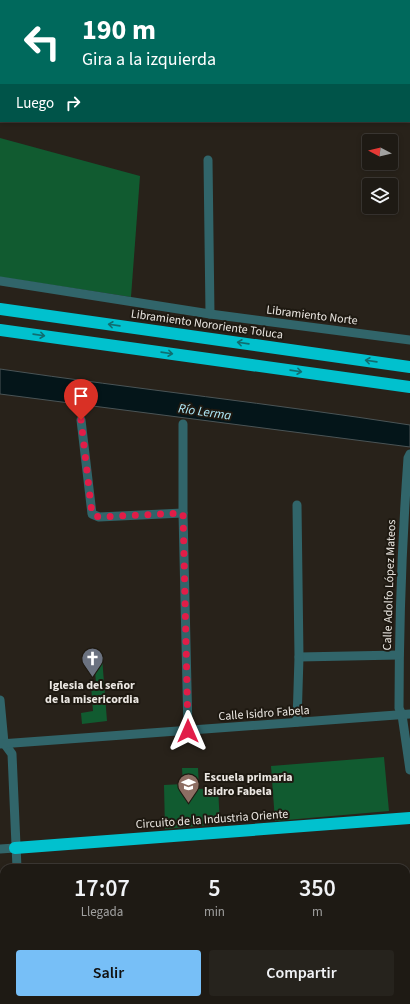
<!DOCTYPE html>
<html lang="es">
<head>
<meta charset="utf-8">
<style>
	body { margin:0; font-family:"Source Sans 3",sans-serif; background:#26231d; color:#f1f3f6; height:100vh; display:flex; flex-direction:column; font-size:15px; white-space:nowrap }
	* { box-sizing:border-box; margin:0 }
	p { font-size:13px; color:#a1a1a0 }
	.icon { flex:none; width:22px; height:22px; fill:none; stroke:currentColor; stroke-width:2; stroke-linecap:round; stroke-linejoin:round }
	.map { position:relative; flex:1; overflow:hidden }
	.side { position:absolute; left:0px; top:864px; width:410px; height:140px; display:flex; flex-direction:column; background:#1e1a14; border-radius:12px 12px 0 0; box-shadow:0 2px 6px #0003,0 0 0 1px #3c3834 }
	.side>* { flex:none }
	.top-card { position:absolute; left:0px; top:0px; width:410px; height:122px; box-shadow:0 2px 6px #0003,0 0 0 1px #3c3834; background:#00695c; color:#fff; overflow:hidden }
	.needle { width:26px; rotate:277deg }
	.tools { position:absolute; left:362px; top:134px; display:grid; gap:8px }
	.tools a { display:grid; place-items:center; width:36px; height:36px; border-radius:4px; background:#1e1a14; box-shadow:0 2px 6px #0003,0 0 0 1px #3c3834; font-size:20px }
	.pin { position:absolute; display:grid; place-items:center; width:34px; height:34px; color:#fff; margin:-41px -17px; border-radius:50% 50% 50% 0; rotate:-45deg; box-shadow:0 0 4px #0007 }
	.pin .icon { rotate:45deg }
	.me { position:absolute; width:44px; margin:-22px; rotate:0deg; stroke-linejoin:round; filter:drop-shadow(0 0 3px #0008) }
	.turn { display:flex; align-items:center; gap:14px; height:84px; padding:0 16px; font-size:18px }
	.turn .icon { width:52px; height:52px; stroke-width:2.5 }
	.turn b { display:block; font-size:28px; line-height:34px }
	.then { display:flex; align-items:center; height:38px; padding:0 16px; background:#0003; gap:8px; font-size:15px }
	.eta { display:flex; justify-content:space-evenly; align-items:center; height:68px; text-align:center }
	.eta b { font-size:24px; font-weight:600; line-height:28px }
	.button { display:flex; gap:8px; margin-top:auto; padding:8px 16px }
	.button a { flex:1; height:46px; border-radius:4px; background:#77bff7; color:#111; font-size:16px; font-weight:600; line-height:46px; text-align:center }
	.button a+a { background:#26231d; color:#f1f3f6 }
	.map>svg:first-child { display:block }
	.green { fill:#115b30 }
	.water { fill:#041519; stroke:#4a5456 }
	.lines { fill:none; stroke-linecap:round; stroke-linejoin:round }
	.stream { stroke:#4a5456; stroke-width:2.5 }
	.street { stroke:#31656a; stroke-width:9 }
	.highway { stroke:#01c1ce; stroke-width:12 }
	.oneway { stroke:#106d70 }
	.route { stroke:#e11d48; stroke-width:7; stroke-dasharray:0 12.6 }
	.labels { text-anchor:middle; stroke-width:4; stroke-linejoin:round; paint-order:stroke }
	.street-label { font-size:12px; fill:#ece8e3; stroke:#1e1911 }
	.poi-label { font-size:12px; font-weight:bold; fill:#ece8e3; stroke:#1e1911 }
	.water-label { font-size:13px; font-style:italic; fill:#b1ebfa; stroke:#1e1911 }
</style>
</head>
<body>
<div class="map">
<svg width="410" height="1004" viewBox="0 0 410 1004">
	<rect width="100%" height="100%" fill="#28221a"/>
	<g class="green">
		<polygon points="0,0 146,0 1,1 1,61"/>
		<polygon points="0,138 140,176 131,297 0,277"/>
		<polygon points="102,657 107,721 82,724 81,713 93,711 91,685 96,683 95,671"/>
		<polygon points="384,757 389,811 275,821 271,766"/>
		<polygon points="182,768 198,768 199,789 218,788 220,824 165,829 164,785 183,784"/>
	</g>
	<path class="water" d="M 0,369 C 137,389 274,404 410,425 L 410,447 L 0,394 Z"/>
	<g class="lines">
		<g class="stream">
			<polyline points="47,0 50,1"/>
			<polyline points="409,110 410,110"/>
		</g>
		<g class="street">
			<polyline points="61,0 65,1"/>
			<polyline points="170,1 170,0"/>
			<polyline points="335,1 335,0"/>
			<polyline points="409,100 410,100"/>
			<polyline points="208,160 210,314"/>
			<polyline points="0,281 210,314 410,340"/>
			<polyline points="81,420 92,514 99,517 183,513"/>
			<polyline points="183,424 183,513 188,731"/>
			<path d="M 410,454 L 408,458 C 402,541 399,625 399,708 L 402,715 L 410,770"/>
			<polyline points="299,657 399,655"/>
			<polyline points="0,700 4,743 12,754 17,868"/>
			<polyline points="297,722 299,657 297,505"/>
			<polyline points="0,744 410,714"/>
			<polyline points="0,849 15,848"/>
			<polyline points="25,1000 26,1004"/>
		</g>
		<g class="highway">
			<polyline points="0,309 410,367"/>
			<polyline points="0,330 410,387"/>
			<polyline points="15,848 410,818"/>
		</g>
	</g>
	<defs><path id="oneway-shaft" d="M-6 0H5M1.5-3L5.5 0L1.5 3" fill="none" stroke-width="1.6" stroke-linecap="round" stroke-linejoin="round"/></defs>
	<g class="oneway">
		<use href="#oneway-shaft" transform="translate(114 325) rotate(-172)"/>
		<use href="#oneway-shaft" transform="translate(39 335) rotate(8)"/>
		<use href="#oneway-shaft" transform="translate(243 343) rotate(-172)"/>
		<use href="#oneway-shaft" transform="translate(167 353) rotate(8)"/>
		<use href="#oneway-shaft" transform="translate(371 361) rotate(-172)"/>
		<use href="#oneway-shaft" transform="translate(296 371) rotate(8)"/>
	</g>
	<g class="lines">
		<polyline class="route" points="81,420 92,514 99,517 183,513 188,731"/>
	</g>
	<defs>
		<symbol id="church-pin" viewBox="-11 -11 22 30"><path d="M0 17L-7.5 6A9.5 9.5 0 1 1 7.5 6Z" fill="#6b7280" stroke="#1e1911"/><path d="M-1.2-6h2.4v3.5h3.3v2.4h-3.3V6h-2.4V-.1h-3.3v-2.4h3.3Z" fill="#fff"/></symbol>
		<symbol id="school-pin" viewBox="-11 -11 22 30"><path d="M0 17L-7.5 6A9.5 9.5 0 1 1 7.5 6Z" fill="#8d6e63" stroke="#1e1911"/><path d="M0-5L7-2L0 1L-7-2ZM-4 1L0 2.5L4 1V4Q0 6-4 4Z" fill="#fff"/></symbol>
	</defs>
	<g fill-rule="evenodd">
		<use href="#church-pin" x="80" y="646" width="25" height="34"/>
		<use href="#school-pin" x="176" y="772" width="25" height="34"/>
	</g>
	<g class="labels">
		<g class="street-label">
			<text transform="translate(312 315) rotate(7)" y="4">Libramiento Norte</text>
			<text transform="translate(207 324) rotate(8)" y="4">Libramiento Nororiente Toluca</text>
			<text transform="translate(389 585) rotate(-88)" y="4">Calle Adolfo López Mateos</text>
			<text transform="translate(264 713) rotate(-4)" y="4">Calle Isidro Fabela</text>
			<text transform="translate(212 819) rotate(-4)" y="4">Circuito de la Industria Oriente</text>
		</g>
		<g class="poi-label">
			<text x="92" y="689">Iglesia del señor<tspan x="92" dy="14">de la misericordia</tspan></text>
			<text x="204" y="781" text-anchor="start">Escuela primaria<tspan x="204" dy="14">Isidro Fabela</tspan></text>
		</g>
		<g class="water-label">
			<text transform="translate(205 411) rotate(8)" y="5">Río Lerma</text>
		</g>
	</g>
</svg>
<div class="tools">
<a><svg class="needle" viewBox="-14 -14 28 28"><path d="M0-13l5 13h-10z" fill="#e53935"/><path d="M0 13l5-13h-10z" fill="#a1a1a0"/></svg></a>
<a><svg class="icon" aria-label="layers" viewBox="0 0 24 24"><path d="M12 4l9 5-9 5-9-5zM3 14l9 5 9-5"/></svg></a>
</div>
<div class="pin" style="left:81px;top:420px;background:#d93025"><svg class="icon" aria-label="arrive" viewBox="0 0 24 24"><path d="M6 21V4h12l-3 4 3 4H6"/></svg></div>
<svg class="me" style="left:188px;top:731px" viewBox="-20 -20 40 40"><path d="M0-17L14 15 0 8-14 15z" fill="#e11d48" stroke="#fff" stroke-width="4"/></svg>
<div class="top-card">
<div class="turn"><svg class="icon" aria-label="left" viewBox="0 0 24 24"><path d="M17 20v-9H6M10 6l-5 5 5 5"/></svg><div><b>190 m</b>Gira a la izquierda</div></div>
<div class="then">Luego<svg class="icon" aria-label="right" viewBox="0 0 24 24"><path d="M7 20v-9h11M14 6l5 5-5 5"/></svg></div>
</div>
<section class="side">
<div class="eta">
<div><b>17:07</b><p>Llegada</p></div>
<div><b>5</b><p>min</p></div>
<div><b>350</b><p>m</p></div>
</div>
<div class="button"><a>Salir</a><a>Compartir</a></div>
</section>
</div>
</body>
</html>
